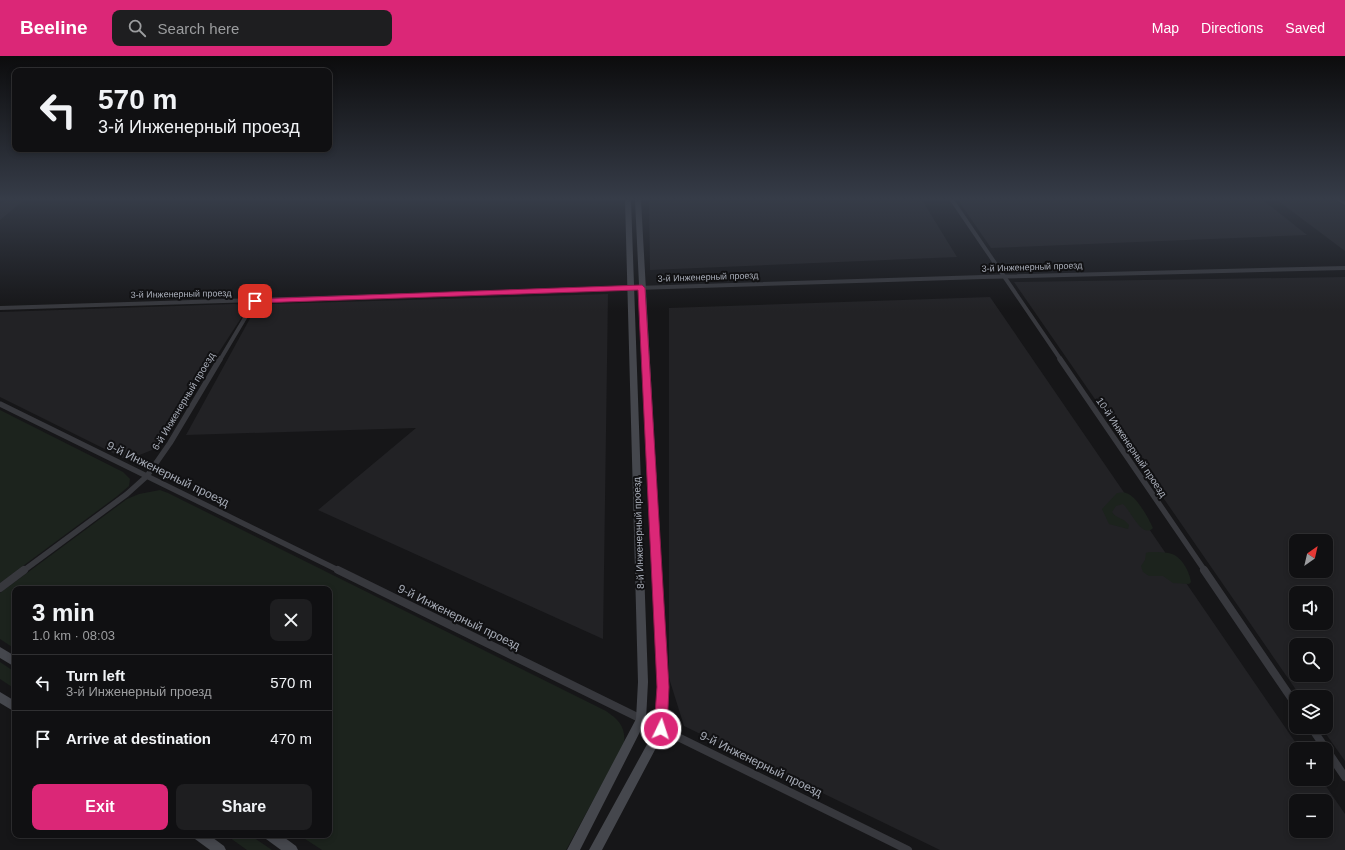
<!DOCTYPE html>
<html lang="en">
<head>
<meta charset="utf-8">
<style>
	body { margin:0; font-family:Arial,sans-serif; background:#1e1e20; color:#f1f3f6; height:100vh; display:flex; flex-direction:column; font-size:15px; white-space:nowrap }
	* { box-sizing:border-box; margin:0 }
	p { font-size:13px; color:#9c9d9f }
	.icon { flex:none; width:22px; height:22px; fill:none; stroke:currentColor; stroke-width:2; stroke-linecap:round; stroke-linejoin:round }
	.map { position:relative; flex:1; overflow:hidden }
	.drawer { position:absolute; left:12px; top:530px; width:320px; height:252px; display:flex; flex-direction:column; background:#101012; border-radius:8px; box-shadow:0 2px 6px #0003,0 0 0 1px #303032 }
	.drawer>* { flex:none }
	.guide { position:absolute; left:12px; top:12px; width:320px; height:84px; border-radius:8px; box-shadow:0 2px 6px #0003,0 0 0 1px #303032; background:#101012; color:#f1f3f6; overflow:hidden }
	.needle { width:26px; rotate:34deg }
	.buttons { position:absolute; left:1289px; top:478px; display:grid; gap:8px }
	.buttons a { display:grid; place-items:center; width:44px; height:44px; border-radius:8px; background:#101012; box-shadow:0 2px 6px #0003,0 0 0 1px #303032; font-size:20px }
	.pin { position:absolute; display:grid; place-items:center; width:34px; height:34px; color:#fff; margin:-17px; border-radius:8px; box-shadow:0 2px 6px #0006 }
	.me { position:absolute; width:44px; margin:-22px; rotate:4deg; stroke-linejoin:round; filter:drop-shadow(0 0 3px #0008) }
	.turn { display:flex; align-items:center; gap:14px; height:84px; padding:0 20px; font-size:18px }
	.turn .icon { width:52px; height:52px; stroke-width:2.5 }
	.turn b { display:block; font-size:28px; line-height:34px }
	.round { display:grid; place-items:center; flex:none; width:42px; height:42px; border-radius:8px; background:#1e1e20 }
	.head { display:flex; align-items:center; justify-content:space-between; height:68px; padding:0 20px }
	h1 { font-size:24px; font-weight:600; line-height:30px }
	.action { display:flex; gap:8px; margin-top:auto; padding:8px 20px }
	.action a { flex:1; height:46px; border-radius:8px; background:#db2777; color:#fff; font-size:16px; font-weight:600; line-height:46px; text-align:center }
	.action a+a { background:#1e1e20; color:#f1f3f6 }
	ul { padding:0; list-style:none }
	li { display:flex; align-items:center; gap:12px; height:56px; padding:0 20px; border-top:1px solid #303032 }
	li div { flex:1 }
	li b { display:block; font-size:15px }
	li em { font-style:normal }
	header { display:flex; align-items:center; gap:24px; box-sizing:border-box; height:56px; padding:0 20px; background:#db2777; color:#fff }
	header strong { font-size:19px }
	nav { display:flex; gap:22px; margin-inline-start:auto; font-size:14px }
	.search { width:280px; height:36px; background:#1e1e20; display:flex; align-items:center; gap:10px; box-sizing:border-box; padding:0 14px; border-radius:8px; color:#9c9d9f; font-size:15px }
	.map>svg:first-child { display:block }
	.built { fill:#222225; fill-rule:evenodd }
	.green { fill:#1c231d }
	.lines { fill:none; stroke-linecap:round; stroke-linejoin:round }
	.street-far2 { stroke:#37383d; stroke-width:4 }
	.street-far1 { stroke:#37383d; stroke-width:5.5 }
	.street { stroke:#37383d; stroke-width:8 }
	.secondary { fill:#45474d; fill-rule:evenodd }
	.route { fill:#db2777; stroke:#8e194d }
	.labels { text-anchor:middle; stroke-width:4; stroke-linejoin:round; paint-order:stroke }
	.far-street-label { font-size:9px; fill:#a8adb8; stroke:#111113 }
	.street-label { font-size:10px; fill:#a8adb8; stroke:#111113 }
	.near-street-label { font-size:12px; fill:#a8adb8; stroke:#111113 }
</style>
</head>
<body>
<header>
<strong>Beeline</strong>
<div class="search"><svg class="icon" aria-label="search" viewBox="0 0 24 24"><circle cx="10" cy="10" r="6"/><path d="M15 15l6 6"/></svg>Search here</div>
<nav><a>Map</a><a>Directions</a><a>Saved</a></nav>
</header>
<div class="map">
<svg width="1345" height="794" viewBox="0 0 1345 794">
	<rect width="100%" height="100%" fill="#161618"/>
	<g class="built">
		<polygon points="6,144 24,144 0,164 0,148"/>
		<polygon points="649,144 922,144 957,201 650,214"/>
		<polygon points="958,144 1263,144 1307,179 991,192"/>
		<polygon points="1277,144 1335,144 1345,150 1345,195"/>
		<path d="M 1345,221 L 1345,705 L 1321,671 L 1326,671 L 1326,641 L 1301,641 L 1014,226 ZM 1296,485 L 1326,485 L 1326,515 L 1296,515 ZM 1296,537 L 1326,537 L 1326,567 L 1296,567 ZM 1296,589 L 1326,589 L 1326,619 L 1296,619 Z"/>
		<polygon points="608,238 603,583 318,454 416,372 186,379 253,257 269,248"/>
		<path d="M 990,241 L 1300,693 L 1296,693 L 1296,723 L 1321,723 L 1345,758 L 1345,794 L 940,794 L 684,670 L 669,622 L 669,252 ZM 1296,745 L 1326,745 L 1326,775 L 1296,775 Z"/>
		<polygon points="234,248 245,249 246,252 243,259 157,392 127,404 0,341 0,256"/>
	</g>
	<g class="green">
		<polygon points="0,354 123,416 130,423 129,430 116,441 0,527"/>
		<path d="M 160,434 L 168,437 L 606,655 C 619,664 626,671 624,688 L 566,794 L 322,794 L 299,779 L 329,779 L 329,533 L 15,533 L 15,593 L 0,583 L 0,537 L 127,443 L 139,438 Z"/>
		<path d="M 1117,437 C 1119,437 1124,436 1126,437 C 1136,439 1149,463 1153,472 C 1142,483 1131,455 1123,448 L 1116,450 L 1112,456 C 1116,463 1123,461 1129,469 L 1128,473 L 1109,468 L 1102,453 Z"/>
		<path d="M 1149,496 C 1156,496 1166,496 1172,498 C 1182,501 1190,517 1191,526 L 1189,528 L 1173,527 L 1163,520 L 1149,520 L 1143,516 L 1141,510 L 1145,504 L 1146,497 Z"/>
		<polygon points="0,606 15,616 15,633 0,623"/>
		<polygon points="226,779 250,779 272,794 247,794"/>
	</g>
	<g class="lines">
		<g class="street-far2">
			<polyline points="952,144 1061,304"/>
			<polyline points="0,252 983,221 1345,212"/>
			<polyline points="220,304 255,245"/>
		</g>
		<g class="street-far1">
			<polyline points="1060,303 1205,515"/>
			<polyline points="0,348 340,515"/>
			<polyline points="23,515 127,438 147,420 170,387 220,303"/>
		</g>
		<g class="street">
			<polyline points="338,514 908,794"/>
			<polyline points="1204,514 1296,649"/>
			<polyline points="0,532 24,514"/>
			<polyline points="1311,671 1345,721"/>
		</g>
		<g class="secondary">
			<polygon points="625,144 631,144 648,626 646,664 580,794 567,794 636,663 638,626"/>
			<polygon points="635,144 641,144 668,631 666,673 602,794 589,794 656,672 658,631"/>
			<polygon points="1338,144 1345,145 1345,149 1338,145"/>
			<polygon points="0,591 15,600 15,611 0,602"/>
			<polygon points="0,636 15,645 15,656 0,647"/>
			<polygon points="193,779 209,779 224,790 226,794 210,794 195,783"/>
			<polygon points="264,779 281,779 296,790 298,794 281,794 266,783"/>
		</g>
	</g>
	<linearGradient id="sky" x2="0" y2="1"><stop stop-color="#0c0c0d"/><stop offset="0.56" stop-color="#363c48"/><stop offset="1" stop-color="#363c48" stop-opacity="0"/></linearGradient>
	<rect width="1345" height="255" fill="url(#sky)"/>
	<polygon class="route" points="642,229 645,232 669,631 667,673 665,677 661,679 656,677 654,673 657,631 638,234 255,247 251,245 255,243"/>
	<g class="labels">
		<g class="far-street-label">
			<text transform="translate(1032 211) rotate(-2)" y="3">3-й Инженерный проезд</text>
			<text transform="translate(708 221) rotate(-2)" y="3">3-й Инженерный проезд</text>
			<text transform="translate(181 238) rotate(-1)" y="3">3-й Инженерный проезд</text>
		</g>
		<g class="street-label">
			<text transform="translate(183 345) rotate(-59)" y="4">6-й Инженерный проезд</text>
			<text transform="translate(1132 391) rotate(56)" y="4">10-й Инженерный проезд</text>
			<text transform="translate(638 477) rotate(-92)" y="4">8-й Инженерный проезд</text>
		</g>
		<g class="near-street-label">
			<text transform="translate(168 418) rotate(26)" y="4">9-й Инженерный проезд</text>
			<text transform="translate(459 561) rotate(26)" y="4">9-й Инженерный проезд</text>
			<text transform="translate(761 708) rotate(26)" y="4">9-й Инженерный проезд</text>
		</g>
	</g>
</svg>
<div class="buttons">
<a><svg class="needle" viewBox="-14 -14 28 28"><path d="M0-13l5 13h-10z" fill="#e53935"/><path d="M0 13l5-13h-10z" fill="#9c9d9f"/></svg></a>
<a><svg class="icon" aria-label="sound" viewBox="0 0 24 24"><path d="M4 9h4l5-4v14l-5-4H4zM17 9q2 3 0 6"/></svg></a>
<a><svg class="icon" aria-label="search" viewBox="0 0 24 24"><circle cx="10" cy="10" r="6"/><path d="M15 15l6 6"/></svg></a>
<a><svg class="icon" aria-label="layers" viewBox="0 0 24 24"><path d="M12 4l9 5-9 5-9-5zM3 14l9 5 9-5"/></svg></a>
<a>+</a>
<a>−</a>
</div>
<div class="pin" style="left:255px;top:245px;background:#d93025"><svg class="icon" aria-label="arrive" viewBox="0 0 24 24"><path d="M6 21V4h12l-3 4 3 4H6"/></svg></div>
<svg class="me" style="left:661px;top:673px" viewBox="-20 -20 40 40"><circle r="17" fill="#db2777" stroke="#fff" stroke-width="3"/><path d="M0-11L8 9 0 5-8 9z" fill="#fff"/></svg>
<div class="guide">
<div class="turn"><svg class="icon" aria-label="left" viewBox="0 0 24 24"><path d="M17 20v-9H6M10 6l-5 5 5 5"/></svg><div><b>570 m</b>3-й Инженерный проезд</div></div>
</div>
<section class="drawer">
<div class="head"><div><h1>3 min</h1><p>1.0 km · 08:03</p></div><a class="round"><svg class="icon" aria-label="close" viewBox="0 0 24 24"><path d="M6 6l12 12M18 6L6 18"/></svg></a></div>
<ul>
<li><svg class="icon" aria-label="left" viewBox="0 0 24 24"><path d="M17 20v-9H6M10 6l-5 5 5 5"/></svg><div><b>Turn left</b><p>3-й Инженерный проезд</p></div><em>570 m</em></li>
<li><svg class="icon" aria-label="arrive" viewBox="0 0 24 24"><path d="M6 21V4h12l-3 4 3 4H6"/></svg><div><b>Arrive at destination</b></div><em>470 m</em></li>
</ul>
<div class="action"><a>Exit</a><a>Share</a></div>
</section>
</div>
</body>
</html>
